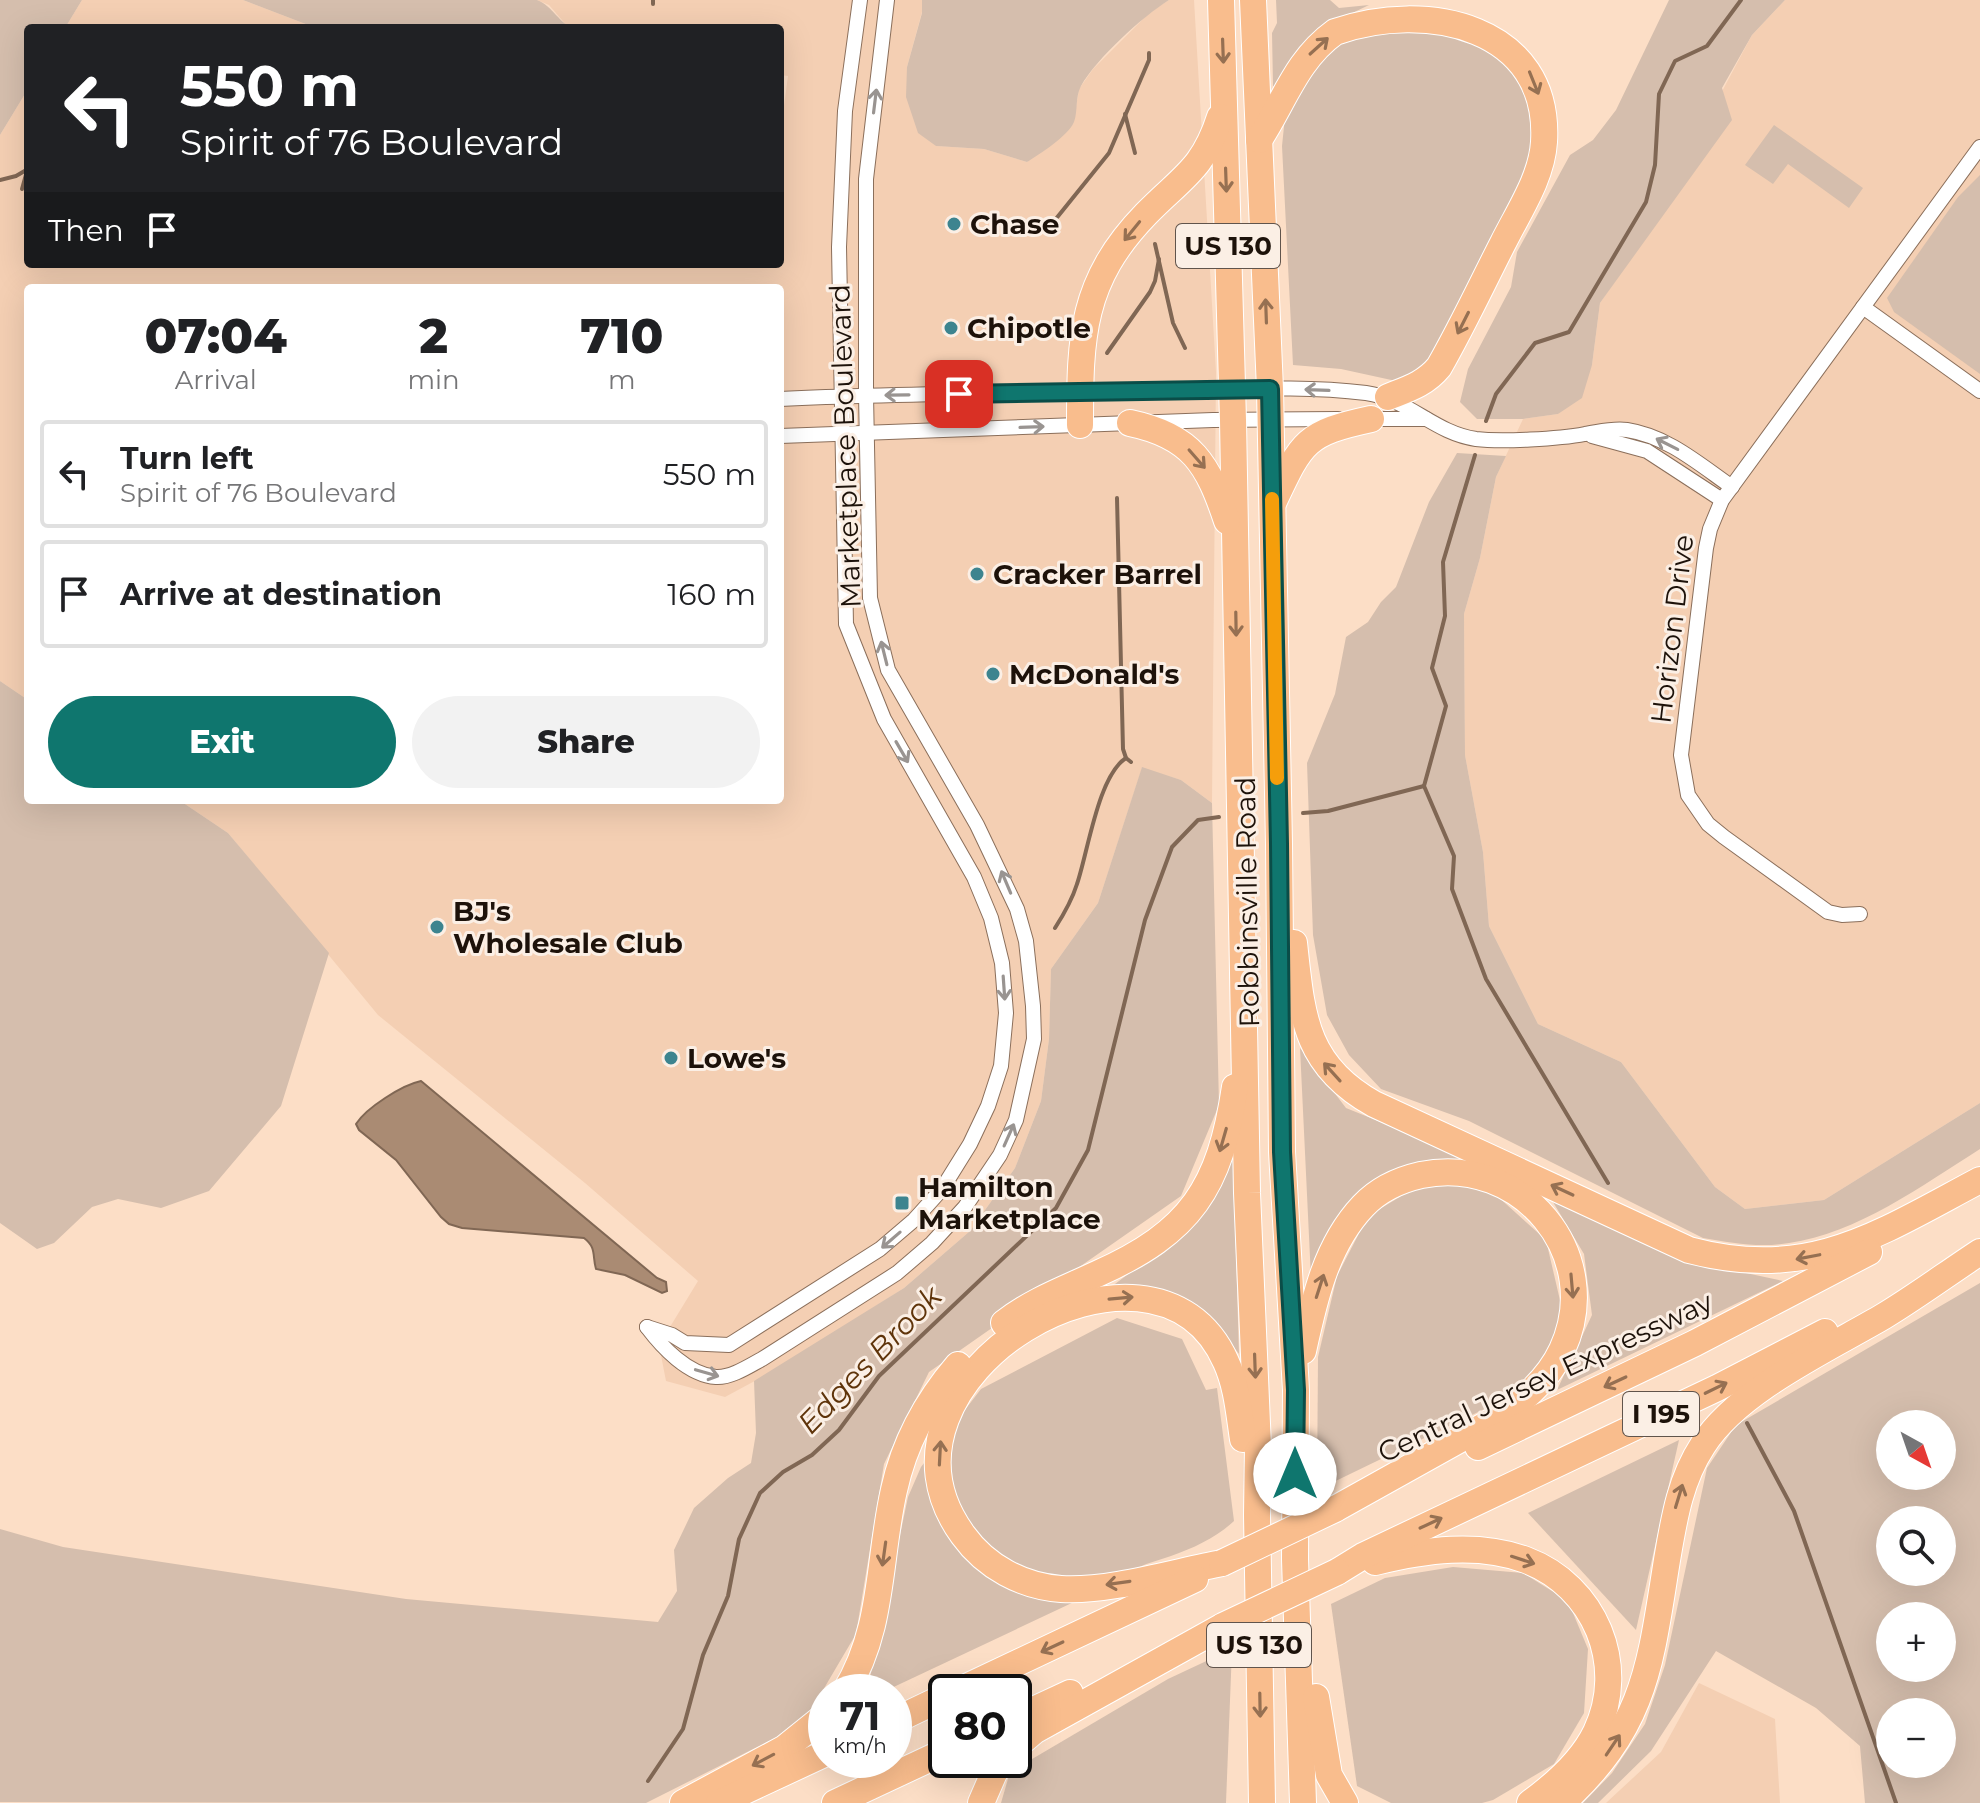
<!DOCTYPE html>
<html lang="en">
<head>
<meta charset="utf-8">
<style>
	body { margin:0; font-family:Montserrat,sans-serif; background:#f2f2f2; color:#202124; height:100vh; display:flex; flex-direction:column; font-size:30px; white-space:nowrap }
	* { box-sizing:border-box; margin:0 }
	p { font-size:26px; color:#757577 }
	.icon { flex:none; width:44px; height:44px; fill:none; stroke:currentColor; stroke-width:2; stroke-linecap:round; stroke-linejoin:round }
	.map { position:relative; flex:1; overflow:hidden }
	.sheet { position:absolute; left:24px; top:284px; width:760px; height:520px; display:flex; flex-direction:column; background:#fff; border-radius:8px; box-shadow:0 8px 32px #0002 }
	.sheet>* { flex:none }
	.top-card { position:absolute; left:24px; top:24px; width:760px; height:244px; border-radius:8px; box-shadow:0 8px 32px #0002; background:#202124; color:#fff; overflow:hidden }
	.needle { width:52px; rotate:140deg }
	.buttons { position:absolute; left:1876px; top:1410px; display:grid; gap:16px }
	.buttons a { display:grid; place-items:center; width:80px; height:80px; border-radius:50%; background:#fff; box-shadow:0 8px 32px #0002; font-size:40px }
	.speed { position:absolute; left:808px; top:1674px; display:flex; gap:16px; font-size:40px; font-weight:700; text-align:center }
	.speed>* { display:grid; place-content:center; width:104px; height:104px; border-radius:50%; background:#fff; box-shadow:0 8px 32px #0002; line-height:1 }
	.speed small { font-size:20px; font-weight:400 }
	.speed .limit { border:4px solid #111; border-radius:12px; background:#fff; color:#111 }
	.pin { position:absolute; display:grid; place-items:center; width:68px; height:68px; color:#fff; margin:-34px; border-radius:16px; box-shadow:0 4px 12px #0006 }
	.me { position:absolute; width:88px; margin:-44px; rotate:0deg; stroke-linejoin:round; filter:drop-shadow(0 0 6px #0008) }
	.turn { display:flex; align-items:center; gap:28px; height:168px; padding:0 24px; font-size:36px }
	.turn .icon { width:104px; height:104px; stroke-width:2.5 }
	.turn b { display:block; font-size:56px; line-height:68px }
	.then { display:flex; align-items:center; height:76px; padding:0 24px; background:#0003; gap:16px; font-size:30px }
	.eta { display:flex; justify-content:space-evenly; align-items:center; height:136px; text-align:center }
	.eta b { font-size:48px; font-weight:800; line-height:56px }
	.cta { display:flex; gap:16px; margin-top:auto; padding:16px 24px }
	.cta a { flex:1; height:92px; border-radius:48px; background:#0f766e; color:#fff; font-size:32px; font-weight:800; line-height:92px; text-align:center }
	.cta a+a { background:#f2f2f2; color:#202124 }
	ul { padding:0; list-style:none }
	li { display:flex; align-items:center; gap:24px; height:108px; margin:0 16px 12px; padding:0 8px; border:4px solid #e0e0e0; border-radius:8px }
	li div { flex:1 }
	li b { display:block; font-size:30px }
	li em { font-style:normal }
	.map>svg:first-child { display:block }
	.built { fill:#f4cfb3 }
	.green { fill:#d5bead; fill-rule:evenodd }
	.water { fill:#aa8b73; stroke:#806754; stroke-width:2 }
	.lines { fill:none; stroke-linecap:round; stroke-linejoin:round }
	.stream { stroke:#806754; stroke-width:4 }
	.street-casing { stroke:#8b6f5b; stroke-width:16 }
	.highway-casing { stroke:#fff; stroke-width:28 }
	.street { stroke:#fff; stroke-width:14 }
	.highway { stroke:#f9bd8d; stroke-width:26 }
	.highway-bridge-casing { stroke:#fff; stroke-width:28; stroke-linecap:butt }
	.highway-bridge { stroke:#f9bd8d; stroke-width:26 }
	.oneway { stroke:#967052 }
	.oneway2 { stroke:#999491 }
	.route-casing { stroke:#0a4d48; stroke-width:20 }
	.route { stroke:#0f766e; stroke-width:14 }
	.slow { stroke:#f59e0b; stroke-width:14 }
	.poi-dot { fill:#3d848f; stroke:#fbefe5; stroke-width:3 }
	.labels { text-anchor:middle; stroke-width:6; stroke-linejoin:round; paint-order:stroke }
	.shield { fill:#fbefe5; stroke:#60544c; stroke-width:2 }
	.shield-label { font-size:26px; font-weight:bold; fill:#1d120a }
	.poi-label { font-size:28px; font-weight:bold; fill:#1d120a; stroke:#fbefe5; text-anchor:start }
	.street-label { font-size:28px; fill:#1d120a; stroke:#fbefe5 }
	.water-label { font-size:30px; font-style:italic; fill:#5f340a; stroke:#fbefe5 }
</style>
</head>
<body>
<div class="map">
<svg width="1980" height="1803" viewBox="0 0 1980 1803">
	<rect width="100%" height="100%" fill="#fcdec6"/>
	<g class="built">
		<polygon points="82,0 243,0 316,28 65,28"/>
		<polygon points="537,0 922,0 922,12 907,67 936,146 984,149 1027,162 1073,124 1079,89 1093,69 1150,12 1169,0 1194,0 1216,372 1212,803 1181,780 1142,768 1098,903 1051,969 1049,1039 1041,1101 1015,1168 970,1231 904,1288 777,1369 725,1397 666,1381 659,1345 698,1281 585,1183 378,1015 228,833 179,800 780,800 780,288 28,288 28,700 0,681 0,135 28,89 28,264 780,264 780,114 783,113 788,76 780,75 780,28 574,28 568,27 549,5"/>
		<polygon points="1785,0 1980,0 1980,1103 1824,1200 1745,1209 1715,1187 1621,1062 1538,1024 1489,926 1483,852 1465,755 1464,614 1480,558 1496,477 1523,419 1558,414 1592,365 1600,303 1644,238 1752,35"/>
		<polygon points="1699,1683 1775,1719 1780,1803 1606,1803 1661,1752"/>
	</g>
	<g class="green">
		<polygon points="0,0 82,0 65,28 28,28 28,89 0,135"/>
		<path d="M 243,0 L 537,0 C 553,6 560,25 574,28 L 316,28 Z"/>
		<path d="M 922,0 L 1169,0 C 1142,17 1097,58 1081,86 C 1075,97 1078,111 1074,122 C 1068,136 1040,154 1027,162 L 984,149 L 936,146 L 918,133 L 906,97 L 907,67 L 922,13 Z"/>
		<polygon points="1276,0 1330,0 1339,8 1369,5 1342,18 1278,88 1273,86 1272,33 1277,23"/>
		<polygon points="1669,0 1785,0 1752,35 1722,88 1732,120 1600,303 1592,365 1582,398 1558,414 1523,419 1477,419 1460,402 1468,369 1511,287 1517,252 1570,155 1593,140 1616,110"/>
		<polygon points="1456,18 1529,89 1533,161 1430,367 1396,381 1341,369 1293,365 1282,146 1285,117 1291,99 1334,41"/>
		<polygon points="1774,125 1863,188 1849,208 1788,164 1773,184 1745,165"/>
		<polygon points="1980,175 1980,374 1894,312 1887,298 1958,197"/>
		<path d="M 1457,453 L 1506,456 L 1496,477 L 1480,558 L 1464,614 L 1465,755 L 1483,852 L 1489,926 L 1538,1024 L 1621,1062 L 1715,1187 L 1745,1209 L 1824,1200 L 1980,1103 L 1980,1149 C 1923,1185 1856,1234 1789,1243 C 1760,1248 1731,1243 1703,1238 L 1469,1121 L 1381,1089 L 1349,1055 L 1327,1015 L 1313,935 L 1307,763 L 1335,694 L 1346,637 L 1368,622 L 1381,602 L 1396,587 L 1429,502 Z"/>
		<polygon points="0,681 28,700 28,800 179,800 228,833 329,953 281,1106 209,1191 161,1208 118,1199 92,1207 54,1243 37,1249 0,1223"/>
		<polygon points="1142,767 1181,780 1212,803 1219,1105 1181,1196 929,1372 884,1464 856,1634 803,1724 646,1803 0,1802 0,1529 63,1547 406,1599 658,1622 677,1591 674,1550 694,1508 728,1478 751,1463 756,1433 754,1381 904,1288 970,1231 1015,1168 1041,1101 1049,1039 1051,969 1098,903"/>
		<polygon points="1300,1048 1346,1108 1467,1157 1404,1170 1311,1278"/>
		<polygon points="1233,1157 1239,1354 1215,1322 1172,1292 1111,1287 1195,1224"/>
		<polygon points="1485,1185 1546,1240 1562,1309 1553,1351 1505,1399 1317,1490 1318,1357 1337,1276 1368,1216 1418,1186"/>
		<polygon points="1547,1192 1690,1261 1783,1281 1557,1390 1592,1315 1584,1254"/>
		<path d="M 1980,1283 L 1980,1803 L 1865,1803 L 1860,1746 L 1816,1708 L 1716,1651 L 1651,1751 L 1598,1803 L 1583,1803 L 1612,1773 L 1645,1724 L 1665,1665 L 1707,1468 L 1736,1425 ZM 1890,1424 L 1942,1424 L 1942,1476 L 1890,1476 ZM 1890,1520 L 1942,1520 L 1942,1572 L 1890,1572 ZM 1890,1616 L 1942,1616 L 1942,1668 L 1890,1668 ZM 1890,1712 L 1942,1712 L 1942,1764 L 1890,1764 Z"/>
		<path d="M 1117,1318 L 1182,1339 L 1206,1390 L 1217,1388 L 1234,1521 C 1217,1537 1194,1548 1171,1556 C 1155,1562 1137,1564 1125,1578 L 883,1692 L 867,1692 L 908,1497 L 921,1467 L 981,1389 Z"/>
		<polygon points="1679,1440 1636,1630 1528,1513"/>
		<polygon points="1453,1567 1523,1573 1568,1601 1588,1649 1584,1713 1554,1764 1493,1800 1482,1803 1391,1803 1357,1786 1331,1604 1385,1578"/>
		<polygon points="1232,1649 1226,1803 1001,1803 1010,1772 1168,1679"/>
	</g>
	<path class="water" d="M 421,1081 L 657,1278 L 666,1282 L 667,1291 L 662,1293 L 625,1275 L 596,1269 C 592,1256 597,1248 584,1238 L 462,1228 L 449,1224 L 441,1217 L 396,1160 L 359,1130 L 356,1124 C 366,1108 402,1085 421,1081 Z"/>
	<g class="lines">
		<g class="stream">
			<polyline points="653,4 653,0"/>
			<polyline points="1125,114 1135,153"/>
			<polyline points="0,180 16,176 28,169"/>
			<polyline points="22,189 27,171"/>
			<polyline points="1044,224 1055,220 1109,153 1149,60 1149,53"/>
			<polyline points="1155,244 1173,323 1185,348"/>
			<polyline points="1107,353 1150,292 1155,281 1159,259"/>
			<polyline points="1486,421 1496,394 1535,343 1569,332 1646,202 1655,165 1659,94 1675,61 1707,46 1741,0"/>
			<polyline points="1117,498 1123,749 1126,758 1131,762"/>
			<polyline points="1424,786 1454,856 1452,889 1486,979 1608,1183"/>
			<polyline points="1424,786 1446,706 1432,668 1445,616 1443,562 1475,455"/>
			<polyline points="1303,813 1328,811 1424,786"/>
			<path d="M 1055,928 C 1064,914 1072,900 1077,884 C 1088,852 1098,776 1126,758"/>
			<polyline points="1747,1423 1794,1511 1896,1803"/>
			<polyline points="648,1781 683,1729 703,1655 728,1596 739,1539 760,1493 783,1472 812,1455 839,1430 879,1376 1056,1208 1088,1150 1145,920 1172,847 1198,820 1219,817"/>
		</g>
		<defs>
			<g id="street">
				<polyline points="1863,307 1980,391"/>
				<path d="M 780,399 C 903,393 1026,393 1149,391 C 1221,391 1294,384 1366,393 C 1409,399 1434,433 1476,439 C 1501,442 1559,439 1585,434 C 1599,432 1612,428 1627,430 C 1667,436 1699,464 1732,487"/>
				<polyline points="1367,419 1426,419"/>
				<polyline points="780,436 1213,420 1338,419"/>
				<polyline points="1592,436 1647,451 1722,500"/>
				<polyline points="1860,914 1842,915 1828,912 1724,837 1708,824 1688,795 1681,755 1706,548 1710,529 1722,500 1980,147"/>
				<path d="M 647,1327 C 662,1347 688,1375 716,1377 C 731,1378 749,1366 762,1359 L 897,1273 L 932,1243 L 965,1207 L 1000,1155 L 1016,1120 L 1034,1039 L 1033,1006 L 1026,941 L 1017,909 L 977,825 L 888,670 L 870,598 L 866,395 L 866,179 L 887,0"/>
				<polyline points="647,1327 672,1335 685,1343 729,1345 880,1249 914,1220 942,1189 970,1144 988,1106 1001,1066 1006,1013 1002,963 991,918 974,877 884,719 846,624 839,247 845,111 860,0"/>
			</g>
			<g id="highway">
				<polyline points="1221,0 1233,420 1247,1193 1258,1447 1257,1515 1262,1803"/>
				<polyline points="1253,0 1270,389 1279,844 1282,1152 1296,1390 1295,1559 1303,1803"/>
				<path d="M 1259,140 C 1284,102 1296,60 1335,32 C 1426,0 1551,26 1544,142 C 1542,177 1519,211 1503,243 C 1482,284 1462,327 1439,367 C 1425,384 1408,389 1388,397"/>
				<path d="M 1130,423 C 1192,436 1208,464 1227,521"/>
				<path d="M 1080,425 C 1080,337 1081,281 1146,214 C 1182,177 1203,170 1220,117"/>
				<path d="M 1274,501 C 1302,441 1306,433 1371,419"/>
				<path d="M 1294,943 C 1302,1015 1304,1065 1374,1104 L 1689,1250 C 1810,1282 1878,1234 1980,1180"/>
				<path d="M 1004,1323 C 1032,1301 1065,1289 1097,1274 C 1191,1232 1220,1188 1235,1087"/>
				<path d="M 1303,1351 C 1314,1300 1326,1245 1363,1206 C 1378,1190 1399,1180 1421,1175 C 1521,1154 1606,1255 1562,1350 C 1547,1382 1520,1403 1491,1422 L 1335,1509"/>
				<polyline points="1478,1447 1695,1343 1869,1252"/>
				<path d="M 1375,1562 C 1424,1550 1478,1542 1526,1560 C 1595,1586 1628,1665 1596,1732 C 1582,1761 1556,1784 1530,1803"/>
				<path d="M 1222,1563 C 1174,1572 1109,1592 1061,1589 C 1022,1586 986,1567 963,1535 C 849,1379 1154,1199 1226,1362 C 1237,1386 1239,1413 1243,1439"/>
				<polyline points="1337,1572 1363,1556 1717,1388 1825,1332"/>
				<path d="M 845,1692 C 884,1629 878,1560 894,1490 C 904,1444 927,1401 958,1365"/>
				<polyline points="956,1692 1195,1579"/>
				<polyline points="1316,1697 1329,1775 1345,1803"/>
				<polyline points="1014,1719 1070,1693"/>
				<polyline points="894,1721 946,1696"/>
				<polyline points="1014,1748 1034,1731 1223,1626"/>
				<polyline points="683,1803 785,1748 826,1715"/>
				<polyline points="719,1803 826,1753"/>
				<polyline points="835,1803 946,1751"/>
				<polyline points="981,1803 994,1773 1003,1760"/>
				<path d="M 1562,1803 C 1646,1726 1650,1666 1667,1560 C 1674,1519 1680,1480 1703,1445 C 1738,1390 1828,1349 1884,1316 C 1917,1296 1948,1273 1980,1252"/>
			</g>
		</defs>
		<use href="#street" class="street-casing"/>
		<use href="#highway" class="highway-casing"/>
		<use href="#street" class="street"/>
		<use href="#highway" class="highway"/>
		<defs>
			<g id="highway-bridge">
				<polyline points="1222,1563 1335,1509"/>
				<polyline points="1223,1626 1337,1572"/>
			</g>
		</defs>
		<use href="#highway-bridge" class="highway-bridge-casing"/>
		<use href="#highway-bridge" class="highway-bridge"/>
	</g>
	<defs><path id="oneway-shaft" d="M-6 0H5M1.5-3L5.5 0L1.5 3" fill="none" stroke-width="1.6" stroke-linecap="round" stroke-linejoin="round" transform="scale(2)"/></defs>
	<g class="oneway">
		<use href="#oneway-shaft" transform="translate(1319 46) rotate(-42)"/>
		<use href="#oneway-shaft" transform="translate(1223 51) rotate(88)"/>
		<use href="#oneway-shaft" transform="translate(1534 83) rotate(68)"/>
		<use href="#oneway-shaft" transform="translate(1226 180) rotate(88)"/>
		<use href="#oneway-shaft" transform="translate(1132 231) rotate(129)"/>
		<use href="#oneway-shaft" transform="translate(1266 311) rotate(-92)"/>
		<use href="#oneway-shaft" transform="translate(1463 323) rotate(117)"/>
		<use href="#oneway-shaft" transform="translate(1197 459) rotate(49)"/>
		<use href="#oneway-shaft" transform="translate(1236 624) rotate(89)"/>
		<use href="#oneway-shaft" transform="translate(1332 1072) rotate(-132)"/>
		<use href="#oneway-shaft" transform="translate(1223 1140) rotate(106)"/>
		<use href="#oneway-shaft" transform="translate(1562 1190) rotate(-155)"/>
		<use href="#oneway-shaft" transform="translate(1808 1257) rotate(169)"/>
		<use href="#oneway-shaft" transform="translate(1320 1286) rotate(-72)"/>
		<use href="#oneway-shaft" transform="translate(1572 1286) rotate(85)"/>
		<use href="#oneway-shaft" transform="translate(1121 1298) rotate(-5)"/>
		<use href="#oneway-shaft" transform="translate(1255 1366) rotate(88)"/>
		<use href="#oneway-shaft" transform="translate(1615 1382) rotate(155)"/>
		<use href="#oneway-shaft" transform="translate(1716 1388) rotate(-26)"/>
		<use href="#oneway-shaft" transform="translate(940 1453) rotate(-87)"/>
		<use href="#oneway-shaft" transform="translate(1679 1496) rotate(-73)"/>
		<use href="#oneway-shaft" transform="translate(1431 1523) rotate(-25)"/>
		<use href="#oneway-shaft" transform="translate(884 1554) rotate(98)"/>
		<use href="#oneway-shaft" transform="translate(1523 1560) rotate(18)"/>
		<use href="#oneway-shaft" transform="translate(1118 1583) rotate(172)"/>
		<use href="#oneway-shaft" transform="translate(1052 1647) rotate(155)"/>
		<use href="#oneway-shaft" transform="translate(1260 1705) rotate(89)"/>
		<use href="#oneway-shaft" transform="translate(1613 1745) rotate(-56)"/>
		<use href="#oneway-shaft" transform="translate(763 1760) rotate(152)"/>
	</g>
	<g class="oneway2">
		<use href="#oneway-shaft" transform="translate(875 101) rotate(-83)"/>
		<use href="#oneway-shaft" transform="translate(1317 390) rotate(-178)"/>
		<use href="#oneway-shaft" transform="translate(897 395) rotate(179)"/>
		<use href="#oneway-shaft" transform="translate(1032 427) rotate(-2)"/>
		<use href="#oneway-shaft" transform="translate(1667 444) rotate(-153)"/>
		<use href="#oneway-shaft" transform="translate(884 653) rotate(-104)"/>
		<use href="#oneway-shaft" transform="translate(902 752) rotate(60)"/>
		<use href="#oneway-shaft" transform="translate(1006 882) rotate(-113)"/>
		<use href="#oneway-shaft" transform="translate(1004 988) rotate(86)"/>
		<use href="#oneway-shaft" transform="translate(1009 1135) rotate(-66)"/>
		<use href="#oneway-shaft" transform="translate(891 1240) rotate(139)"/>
		<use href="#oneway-shaft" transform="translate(707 1373) rotate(16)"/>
	</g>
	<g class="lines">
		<defs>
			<polyline id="route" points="959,394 1270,389 1279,844 1282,1152 1296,1390 1295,1474"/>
		</defs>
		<use href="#route" class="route-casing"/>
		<use href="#route" class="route"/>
		<polyline class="slow" points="1272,499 1277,778"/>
	</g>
	<g class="poi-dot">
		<circle cx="954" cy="224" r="8"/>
		<circle cx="951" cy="328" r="8"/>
		<circle cx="977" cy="574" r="8"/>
		<circle cx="993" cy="674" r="8"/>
		<circle cx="437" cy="927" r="8"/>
		<circle cx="671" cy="1058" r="8"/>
		<rect x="894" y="1195" width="16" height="16" rx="4"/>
	</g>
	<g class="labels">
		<g class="shield">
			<rect x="1176" y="224" width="104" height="44" rx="6"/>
			<rect x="1623" y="1392" width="76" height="44" rx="6"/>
			<rect x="1207" y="1623" width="104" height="44" rx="6"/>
		</g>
		<g class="shield-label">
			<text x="1228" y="255">US 130</text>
			<text x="1661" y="1423">I 195</text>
			<text x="1259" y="1654">US 130</text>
		</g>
		<g class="poi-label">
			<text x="970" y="234">Chase</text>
			<text x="967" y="338">Chipotle</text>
			<text x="993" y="584">Cracker Barrel</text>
			<text x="1009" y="684">McDonald's</text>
			<text x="453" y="921">BJ's<tspan x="453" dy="32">Wholesale Club</tspan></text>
			<text x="687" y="1068">Lowe's</text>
			<text x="918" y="1197">Hamilton<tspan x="918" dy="32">Marketplace</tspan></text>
		</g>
		<g class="street-label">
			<text transform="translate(845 446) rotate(-92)" y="10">Marketplace Boulevard</text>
			<text transform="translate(1672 629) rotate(-83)" y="10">Horizon Drive</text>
			<text transform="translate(1247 902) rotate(-91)" y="10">Robbinsville Road</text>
			<text transform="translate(1545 1377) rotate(-25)" y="10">Central Jersey Expressway</text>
		</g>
		<g class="water-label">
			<text transform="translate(870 1360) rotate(-46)" y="10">Edges Brook</text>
		</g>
	</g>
</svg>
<div class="buttons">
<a><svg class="needle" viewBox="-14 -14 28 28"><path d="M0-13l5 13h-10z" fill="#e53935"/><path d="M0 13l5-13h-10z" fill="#757577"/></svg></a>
<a><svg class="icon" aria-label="search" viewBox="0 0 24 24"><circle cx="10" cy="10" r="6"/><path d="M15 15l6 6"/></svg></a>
<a>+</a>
<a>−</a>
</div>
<div class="speed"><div>71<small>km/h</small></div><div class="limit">80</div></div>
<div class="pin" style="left:959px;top:394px;background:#d93025"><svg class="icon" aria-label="arrive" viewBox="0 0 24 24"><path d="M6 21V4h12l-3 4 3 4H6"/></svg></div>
<svg class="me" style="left:1295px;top:1474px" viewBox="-20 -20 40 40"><circle r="19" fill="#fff"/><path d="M0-13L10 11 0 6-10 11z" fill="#0f766e"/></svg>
<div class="top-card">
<div class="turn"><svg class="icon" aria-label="left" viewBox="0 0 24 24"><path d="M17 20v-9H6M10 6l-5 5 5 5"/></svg><div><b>550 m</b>Spirit of 76 Boulevard</div></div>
<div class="then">Then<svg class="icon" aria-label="arrive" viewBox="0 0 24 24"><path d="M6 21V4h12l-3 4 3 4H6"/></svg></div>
</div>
<section class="sheet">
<div class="eta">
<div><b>07:04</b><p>Arrival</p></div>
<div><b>2</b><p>min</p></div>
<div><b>710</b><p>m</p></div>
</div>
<ul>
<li><svg class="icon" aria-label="left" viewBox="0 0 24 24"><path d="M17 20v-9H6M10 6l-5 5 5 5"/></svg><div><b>Turn left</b><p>Spirit of 76 Boulevard</p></div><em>550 m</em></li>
<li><svg class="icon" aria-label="arrive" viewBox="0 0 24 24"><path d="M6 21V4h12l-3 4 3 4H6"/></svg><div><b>Arrive at destination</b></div><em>160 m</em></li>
</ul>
<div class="cta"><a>Exit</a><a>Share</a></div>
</section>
</div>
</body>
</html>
